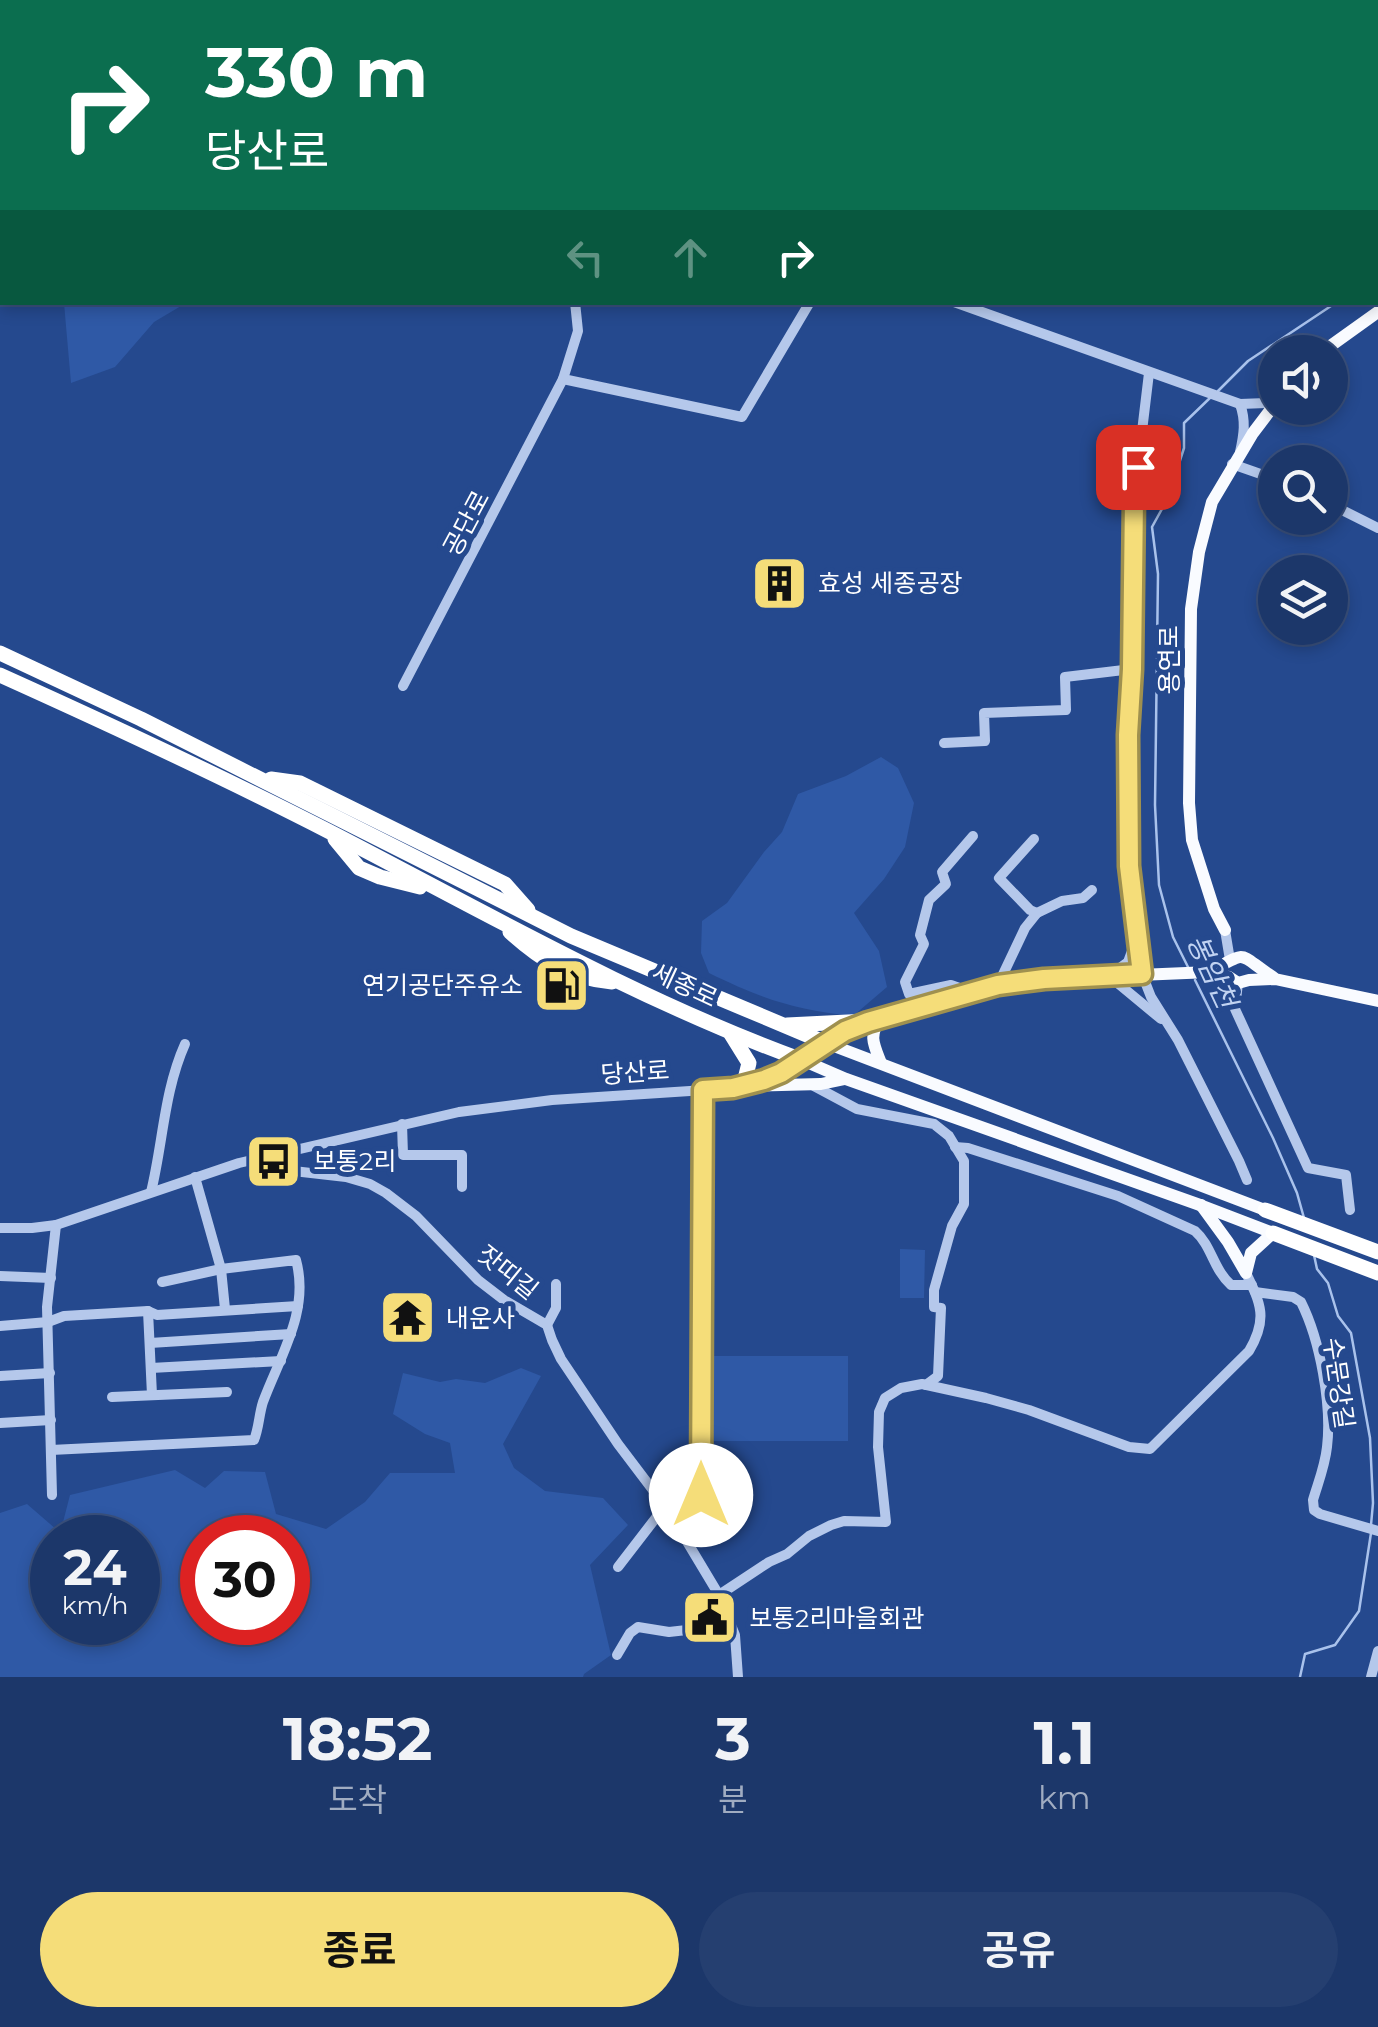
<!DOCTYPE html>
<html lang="ko">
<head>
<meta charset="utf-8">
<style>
	body { margin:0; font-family:Montserrat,"Noto Sans KR",sans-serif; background:#253f70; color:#f1f3f6; height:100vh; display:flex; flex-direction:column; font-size:38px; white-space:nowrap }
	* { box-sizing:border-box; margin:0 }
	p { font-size:32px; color:#a0acc1 }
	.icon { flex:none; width:55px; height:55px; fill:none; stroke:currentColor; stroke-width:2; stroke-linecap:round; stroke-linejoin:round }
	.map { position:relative; height:1677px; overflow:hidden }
	.sheet { display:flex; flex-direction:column; background:#1c376a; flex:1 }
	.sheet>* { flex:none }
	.top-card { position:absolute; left:0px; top:0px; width:1380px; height:305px; box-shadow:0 5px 15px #0003,0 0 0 2px #3a517e; background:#0b6e4f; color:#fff; overflow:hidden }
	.controls { position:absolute; left:1258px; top:335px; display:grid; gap:20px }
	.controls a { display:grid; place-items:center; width:90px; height:90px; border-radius:50%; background:#1c376a; box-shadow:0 5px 15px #0003,0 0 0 2px #3a517e; font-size:50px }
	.speed { position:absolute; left:30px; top:1515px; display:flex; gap:20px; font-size:50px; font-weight:700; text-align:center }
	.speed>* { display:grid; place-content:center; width:130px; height:130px; border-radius:50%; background:#1c376a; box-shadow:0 5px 15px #0003,0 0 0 2px #3a517e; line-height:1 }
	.speed small { font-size:25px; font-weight:400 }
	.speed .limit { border:15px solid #d22; background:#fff; color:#111 }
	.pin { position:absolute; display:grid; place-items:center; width:85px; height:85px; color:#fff; margin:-42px; border-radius:20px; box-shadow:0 5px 15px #0006 }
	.me { position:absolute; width:110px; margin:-55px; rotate:0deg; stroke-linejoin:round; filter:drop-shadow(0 0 8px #0008) }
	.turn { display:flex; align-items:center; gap:35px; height:210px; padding:0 40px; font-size:45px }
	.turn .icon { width:130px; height:130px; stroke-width:2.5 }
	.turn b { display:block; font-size:70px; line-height:85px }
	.lanes { display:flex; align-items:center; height:95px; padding:0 40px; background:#0003; justify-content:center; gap:50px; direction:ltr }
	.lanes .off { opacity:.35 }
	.eta { display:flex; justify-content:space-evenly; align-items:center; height:170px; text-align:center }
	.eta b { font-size:60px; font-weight:700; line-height:70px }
	.primary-button { display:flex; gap:20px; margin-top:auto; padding:20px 40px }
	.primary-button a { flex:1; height:115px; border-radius:60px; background:#f5dd79; color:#111; font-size:40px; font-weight:700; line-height:115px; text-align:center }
	.primary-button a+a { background:#253f70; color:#f1f3f6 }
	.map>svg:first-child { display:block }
	.green { fill:#2f59a6; fill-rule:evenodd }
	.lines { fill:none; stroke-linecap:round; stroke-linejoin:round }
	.stream { stroke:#a9c2ec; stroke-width:2.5 }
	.minor { stroke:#b5c8eb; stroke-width:10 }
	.major { stroke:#f9fbff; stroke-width:12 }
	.highway { stroke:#fff; stroke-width:15 }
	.route-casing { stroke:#9f904f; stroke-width:25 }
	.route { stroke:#f5dd79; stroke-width:18 }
	.labels { text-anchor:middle; stroke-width:10; stroke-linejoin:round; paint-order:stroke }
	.street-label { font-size:25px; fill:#fff; stroke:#25498e }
	.poi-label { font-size:25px; fill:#fff; stroke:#25498e; text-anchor:start }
	.water-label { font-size:28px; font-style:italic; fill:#c1d3f2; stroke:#25498e }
</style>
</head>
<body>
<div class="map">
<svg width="1378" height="1677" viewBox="0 0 1378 1677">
	<rect width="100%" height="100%" fill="#25498e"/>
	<g class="green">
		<polygon points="64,303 64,302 186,303 154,322 115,367 71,383"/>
		<path d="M 881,757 L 898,768 L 914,803 L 905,847 L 884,879 L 854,913 L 879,951 L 887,987 L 853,1016 C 795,1010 762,999 709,973 L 701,953 L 702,921 L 727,903 L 764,852 L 782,832 L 798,794 L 846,776 Z"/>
		<polygon points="900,1249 925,1250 924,1298 900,1298"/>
		<polygon points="705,1356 848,1356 848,1441 706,1441"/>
		<path d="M 521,1368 L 541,1376 L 503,1444 L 514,1468 L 545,1491 L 603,1498 L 628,1525 L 590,1565 L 611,1655 L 584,1674 L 583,1677 L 0,1677 L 0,1513 L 27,1504 L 57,1530 L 61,1530 L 70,1495 L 175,1470 L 205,1488 L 224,1471 L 265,1472 L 276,1514 L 326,1529 L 365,1502 L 390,1473 L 455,1473 L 450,1443 L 425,1434 L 393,1414 L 403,1373 L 440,1382 L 456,1379 L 485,1383 ZM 52,1538 L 138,1538 L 138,1622 L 52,1622 ZM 202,1538 L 288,1538 L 288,1622 L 202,1622 Z"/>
	</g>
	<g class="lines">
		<g class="stream">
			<polyline points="1378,277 1378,276"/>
			<polyline points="1218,391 1248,361 1337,302"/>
			<polyline points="1189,969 1173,937 1159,885 1155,805 1158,574 1152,527 1168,498 1184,448 1184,423 1212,396"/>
			<polyline points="1195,980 1273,1138 1297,1193 1304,1218"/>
			<polyline points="1314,1255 1317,1269 1328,1283 1338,1316 1351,1333 1370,1438 1373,1503 1371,1525"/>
			<polyline points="1300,1677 1305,1654 1335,1645 1359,1611 1371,1533"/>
		</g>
		<g class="minor">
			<polyline points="549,0 549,2"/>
			<polyline points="1367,0 1369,2"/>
			<polyline points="1049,2 1051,0"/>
			<polyline points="575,302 578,331 563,379 742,417 810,302"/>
			<polyline points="954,302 1240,404 1266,403 1275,397"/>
			<polyline points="1149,373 1134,498 1132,669 1128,735 1129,866 1136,939 1142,974 1151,997 1178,1040 1239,1161 1247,1180"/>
			<path d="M 1240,452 C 1244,434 1246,421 1240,404"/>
			<polyline points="1232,464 1275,479"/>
			<polyline points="1330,504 1378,528"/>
			<polyline points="403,686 563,379"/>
			<polyline points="944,743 985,741 984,713 1066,710 1065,677 1132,669"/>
			<polyline points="1037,913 1062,901 1083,898 1092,890"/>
			<polyline points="1225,930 1230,960"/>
			<polyline points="1135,943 1128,962 1109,976 1161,1019"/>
			<polyline points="1238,983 1235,1009 1308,1168 1346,1175 1350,1210"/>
			<polyline points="998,985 1025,928 1037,913 1030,910 999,878 1034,839"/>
			<polyline points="971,992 951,985 909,994 905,982 924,944 920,935 929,900 946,884 942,872 973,836"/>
			<polyline points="758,1083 781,1073 802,1060"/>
			<polyline points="814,1086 857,1109 934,1124 949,1136 964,1161 964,1204 952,1226 934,1290 934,1307 941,1308 938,1376 926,1385"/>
			<polyline points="402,1124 403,1155 462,1155 462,1187"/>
			<path d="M 955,1147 L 968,1148 L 1118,1196 L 1195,1231 C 1212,1246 1213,1269 1231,1285 L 1252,1285"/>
			<polyline points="257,1159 267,1168 346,1177 370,1184 386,1193 416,1216 478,1280 504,1300 547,1325 552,1340 561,1359 618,1444 668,1510 719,1595 735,1635 738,1677"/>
			<polyline points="195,1177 221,1269 225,1309"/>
			<path d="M 151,1192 C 163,1143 164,1091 185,1044"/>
			<polyline points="0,1228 32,1228 56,1225 239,1163 459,1112 552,1100 736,1088"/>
			<polyline points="0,1276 51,1278"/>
			<path d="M 1255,1292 L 1293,1297 L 1301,1302 C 1320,1340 1332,1405 1327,1447 C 1325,1466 1318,1483 1313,1500 L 1314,1510 L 1320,1514 L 1378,1531"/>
			<polyline points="148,1311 152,1395"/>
			<polyline points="547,1325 556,1308 556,1284"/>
			<polyline points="0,1326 48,1322 64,1316 148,1311 157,1315 298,1306"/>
			<polyline points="150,1343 291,1334"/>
			<polyline points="151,1368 281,1361"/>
			<polyline points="0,1376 50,1373"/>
			<polyline points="112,1397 227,1392"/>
			<polyline points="0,1423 51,1420"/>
			<path d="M 51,1450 L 254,1440 C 259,1428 259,1414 263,1402 C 280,1356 310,1311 296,1260 L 221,1269 L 162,1282"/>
			<polyline points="52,1495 47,1307 56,1225"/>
			<polyline points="701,1495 703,1090"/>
			<polyline points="618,1567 665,1506"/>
			<path d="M 719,1595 L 769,1562 L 787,1554 L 809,1536 L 831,1525 L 844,1521 L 886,1522 L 878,1447 L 879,1412 L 885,1398 L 901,1388 L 922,1384 L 986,1398 L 1029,1410 L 1129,1447 L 1150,1449 L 1249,1351 C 1268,1319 1261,1304 1246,1273"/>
			<polyline points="617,1655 630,1633 638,1627 669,1632 731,1625"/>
			<polyline points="1371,1677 1378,1651"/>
		</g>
		<g class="major">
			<polyline points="1322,352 1378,312"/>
			<polyline points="1225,930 1214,909 1192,840 1189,803 1191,609 1199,552 1212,502 1253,433 1275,404"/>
			<path d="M 1210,972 C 1250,949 1237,954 1273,977"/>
			<path d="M 880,1017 C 869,1037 873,1043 881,1063"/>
			<polyline points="826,1043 1265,1210"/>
			<polyline points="802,1060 845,1031 880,1017 998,985 1044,979 1210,972 1229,977 1238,983 1249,980 1275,979 1378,1001"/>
			<polyline points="802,1060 846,1079 1200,1205 1273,1233"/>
			<polyline points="748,1086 821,1084 845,1079"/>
			<polyline points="1201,1205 1228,1242 1246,1273 1251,1253 1273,1233"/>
		</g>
		<g class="highway">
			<polyline points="0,653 141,719 571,936 826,1043"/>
			<path d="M 0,675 C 111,725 221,776 330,832 C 485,912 637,1000 802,1060"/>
			<polyline points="271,779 300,783 505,884 528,910"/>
			<polyline points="335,839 359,868 380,877 420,887"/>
			<path d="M 510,932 C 541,960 569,978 612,982"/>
			<polyline points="787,1025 868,1021"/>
			<polyline points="731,1034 749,1063 745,1079 733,1088"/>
			<polyline points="1265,1210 1378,1252"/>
			<polyline points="1273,1233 1378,1273"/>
		</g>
	</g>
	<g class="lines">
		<defs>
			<polyline id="route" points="701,1495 703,1090 733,1088 764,1080 781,1073 845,1031 868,1022 998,985 1044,979 1142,974 1129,866 1128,735 1132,669 1134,498 1138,467"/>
		</defs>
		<use href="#route" class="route-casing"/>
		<use href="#route" class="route"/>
	</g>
	<defs>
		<symbol id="building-square" viewBox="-11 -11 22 22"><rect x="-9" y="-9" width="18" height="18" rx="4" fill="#f5dd79" stroke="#25498e"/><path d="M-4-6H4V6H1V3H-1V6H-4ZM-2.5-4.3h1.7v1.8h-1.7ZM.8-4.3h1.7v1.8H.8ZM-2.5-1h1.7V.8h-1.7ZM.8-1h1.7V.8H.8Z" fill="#111"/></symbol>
		<symbol id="fuel-square" viewBox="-11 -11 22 22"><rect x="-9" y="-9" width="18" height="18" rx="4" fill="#f5dd79" stroke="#25498e"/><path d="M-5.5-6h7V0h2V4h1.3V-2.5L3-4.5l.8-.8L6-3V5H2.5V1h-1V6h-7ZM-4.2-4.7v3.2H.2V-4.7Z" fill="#111"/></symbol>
		<symbol id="bus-square" viewBox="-11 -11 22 22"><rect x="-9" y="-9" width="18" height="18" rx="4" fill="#f5dd79" stroke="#25498e"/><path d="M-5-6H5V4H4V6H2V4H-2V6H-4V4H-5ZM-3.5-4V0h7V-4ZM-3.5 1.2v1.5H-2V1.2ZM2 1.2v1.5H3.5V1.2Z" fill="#111"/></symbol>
		<symbol id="temple-square" viewBox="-11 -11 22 22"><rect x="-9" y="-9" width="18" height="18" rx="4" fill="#f5dd79" stroke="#25498e"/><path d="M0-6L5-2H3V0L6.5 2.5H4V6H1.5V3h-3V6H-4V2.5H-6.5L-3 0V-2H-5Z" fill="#111"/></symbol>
		<symbol id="civic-square" viewBox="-11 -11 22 22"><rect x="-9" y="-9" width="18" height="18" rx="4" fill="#f5dd79" stroke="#25498e"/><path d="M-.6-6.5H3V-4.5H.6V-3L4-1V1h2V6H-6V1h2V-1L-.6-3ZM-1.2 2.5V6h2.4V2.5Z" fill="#111"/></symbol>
	</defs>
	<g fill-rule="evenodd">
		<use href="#building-square" x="748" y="552" width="63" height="63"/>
		<use href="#fuel-square" x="530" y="954" width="63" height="63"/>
		<use href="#bus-square" x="242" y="1130" width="63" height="63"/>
		<use href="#temple-square" x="376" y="1286" width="63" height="63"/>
		<use href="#civic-square" x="678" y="1586" width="63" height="63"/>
	</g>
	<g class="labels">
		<g class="street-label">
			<text transform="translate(466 523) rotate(-62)" y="9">공단로</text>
			<text transform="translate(1169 660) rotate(-90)" y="9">용연로</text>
			<text transform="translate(685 985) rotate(25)" y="9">세종로</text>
			<text transform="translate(635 1072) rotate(-4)" y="9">당산로</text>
			<text transform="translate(508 1272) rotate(39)" y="9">잣띠길</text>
			<text transform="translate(1339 1383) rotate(82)" y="9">수문강길</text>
		</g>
		<g class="poi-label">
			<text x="818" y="592">효성 세종공장</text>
			<text x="523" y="994" text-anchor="end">연기공단주유소</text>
			<text x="313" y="1170">보통2리</text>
			<text x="446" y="1327">내운사</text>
			<text x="749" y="1627">보통2리마을회관</text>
		</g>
		<g class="water-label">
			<text transform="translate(1212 971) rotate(65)" y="10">봉암천</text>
		</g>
	</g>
</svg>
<div class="controls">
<a><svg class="icon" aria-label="sound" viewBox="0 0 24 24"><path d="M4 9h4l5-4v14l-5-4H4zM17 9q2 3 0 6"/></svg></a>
<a><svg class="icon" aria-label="search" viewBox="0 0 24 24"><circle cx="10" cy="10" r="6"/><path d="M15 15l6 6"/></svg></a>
<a><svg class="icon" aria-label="layers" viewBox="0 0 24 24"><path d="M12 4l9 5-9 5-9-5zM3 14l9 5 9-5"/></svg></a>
</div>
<div class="speed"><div>24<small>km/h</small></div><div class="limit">30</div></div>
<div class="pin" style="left:1138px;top:467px;background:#d93025"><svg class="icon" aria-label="arrive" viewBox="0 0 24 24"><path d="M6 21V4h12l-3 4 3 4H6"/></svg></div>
<svg class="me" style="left:701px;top:1495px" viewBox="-20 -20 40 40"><circle r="19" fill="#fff"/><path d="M0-13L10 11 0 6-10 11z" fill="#f5dd79"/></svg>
<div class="top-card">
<div class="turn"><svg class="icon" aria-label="right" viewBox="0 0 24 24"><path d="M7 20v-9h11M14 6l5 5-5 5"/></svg><div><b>330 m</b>당산로</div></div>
<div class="lanes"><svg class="icon off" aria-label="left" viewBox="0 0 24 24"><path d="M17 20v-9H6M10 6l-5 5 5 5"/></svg><svg class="icon off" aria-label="ahead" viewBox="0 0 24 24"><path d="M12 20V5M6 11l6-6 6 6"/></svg><svg class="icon" aria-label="right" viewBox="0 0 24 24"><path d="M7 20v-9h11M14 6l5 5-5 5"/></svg></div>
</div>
</div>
<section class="sheet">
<div class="eta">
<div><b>18:52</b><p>도착</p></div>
<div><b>3</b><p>분</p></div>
<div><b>1.1</b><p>km</p></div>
</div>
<div class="primary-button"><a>종료</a><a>공유</a></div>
</section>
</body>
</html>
